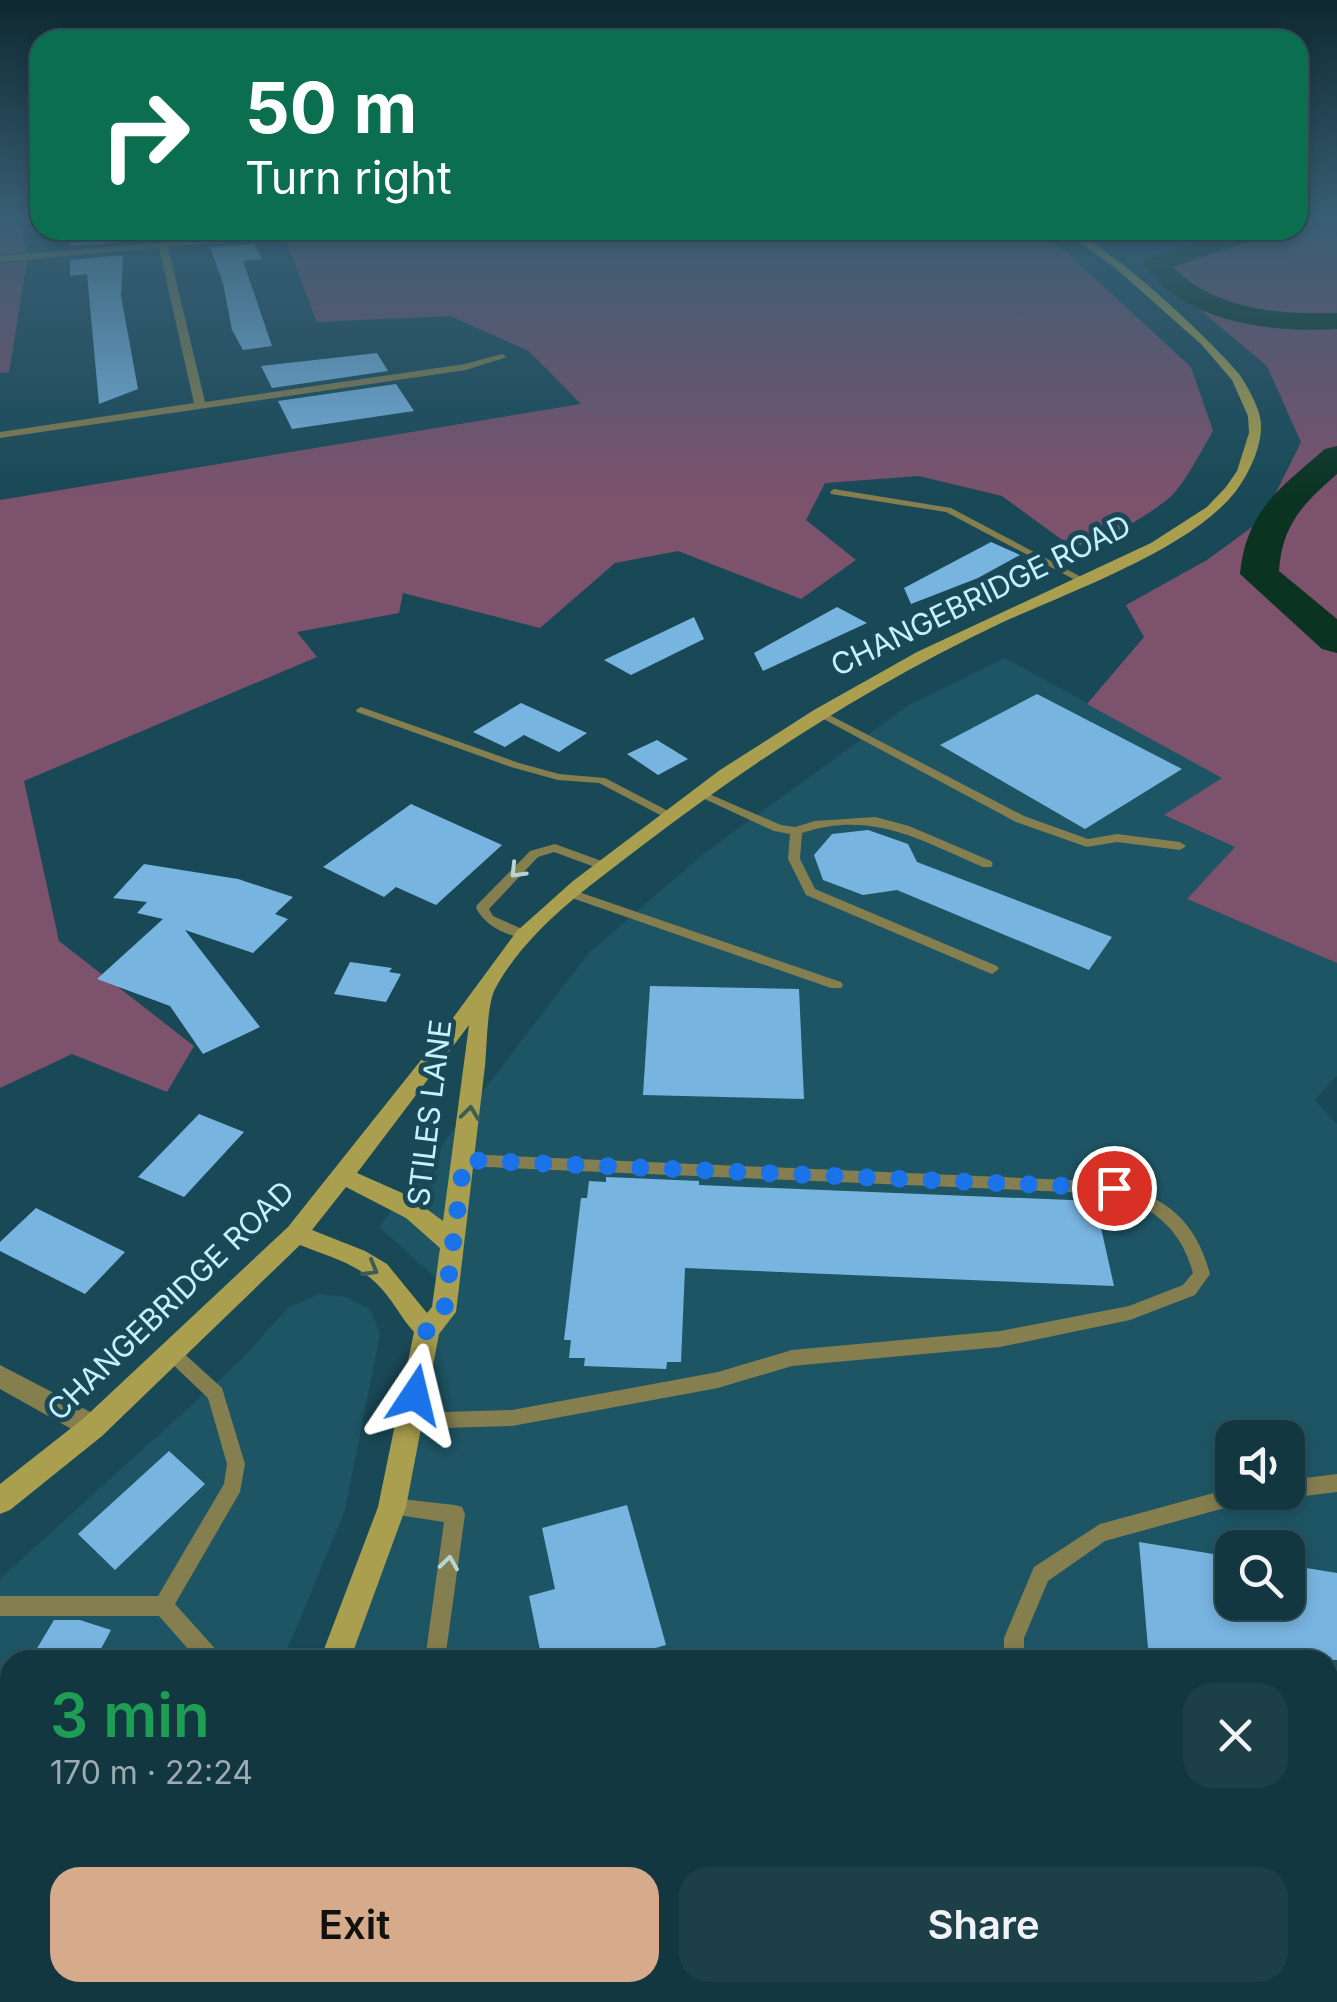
<!DOCTYPE html>
<html lang="en">
<head>
<meta charset="utf-8">
<style>
	body { margin:0; font-family:Inter,sans-serif; background:#1c3f48; color:#f1f3f6; height:100vh; display:flex; flex-direction:column; font-size:38px; white-space:nowrap }
	* { box-sizing:border-box; margin:0 }
	p { font-size:32px; color:#9dacb1 }
	.icon { flex:none; width:55px; height:55px; fill:none; stroke:currentColor; stroke-width:2; stroke-linecap:round; stroke-linejoin:round }
	.map { position:relative; flex:1; overflow:hidden }
	.details { position:absolute; left:0px; top:1650px; width:1338px; height:352px; display:flex; flex-direction:column; background:#133741; border-radius:30px 30px 0 0; box-shadow:0 5px 15px #0003,0 0 0 2px #32515a }
	.details>* { flex:none }
	.guide { position:absolute; left:30px; top:30px; width:1278px; height:210px; border-radius:30px; box-shadow:0 5px 15px #0003,0 0 0 2px #32515a; background:#0b6e4f; color:#fff; overflow:hidden }
	.tools { position:absolute; left:1215px; top:1420px; display:grid; gap:20px }
	.tools a { display:grid; place-items:center; width:90px; height:90px; border-radius:20px; background:#133741; box-shadow:0 5px 15px #0003,0 0 0 2px #32515a; font-size:50px }
	.pin { position:absolute; display:grid; place-items:center; width:85px; height:85px; color:#fff; margin:-42px; border:5px solid #fff; border-radius:50%; box-shadow:0 2px 10px #0007 }
	.me { position:absolute; width:110px; margin:-55px; rotate:10deg; stroke-linejoin:round; filter:drop-shadow(0 0 8px #0008) }
	.turn { display:flex; align-items:center; gap:35px; height:210px; padding:0 50px; font-size:45px }
	.turn .icon { width:130px; height:130px; stroke-width:2.5 }
	.turn b { display:block; font-size:70px; line-height:85px }
	.round { display:grid; place-items:center; flex:none; width:105px; height:105px; border-radius:30px; background:#1c3f48 }
	.head { display:flex; align-items:center; justify-content:space-between; height:170px; padding:0 50px }
	h1 { font-size:60px; font-weight:600; line-height:75px; color:#1e9e55 }
	.cta { display:flex; gap:20px; margin-top:auto; padding:20px 50px }
	.cta a { flex:1; height:115px; border-radius:30px; background:#d6ab8b; color:#111; font-size:40px; font-weight:600; line-height:115px; text-align:center }
	.cta a+a { background:#1c3f48; color:#f1f3f6 }
	.map>svg:first-child { display:block }
	.built { fill:#1e5565; fill-rule:evenodd }
	.green { fill:#7c526d }
	.lines { fill:none; stroke-linecap:round; stroke-linejoin:round }
	.river { fill:#0b3322; fill-rule:evenodd }
	.building { fill:#78b4e0 }
	.lane { fill:#857e4e; fill-rule:evenodd }
	.street { fill:#857e4e; fill-rule:evenodd }
	.secondary { fill:#aa9f4f; fill-rule:evenodd }
	.oneway { stroke:#b6d4d2 }
	.oneway2 { stroke:#3d5e55 }
	.route { stroke:#1a73e8; stroke-width:18; stroke-dasharray:0 32.4 }
	.labels { text-anchor:middle; stroke-width:10; stroke-linejoin:round; paint-order:stroke }
	.street-label { font-size:30px; fill:#c6f0fe; stroke:#194957 }
</style>
</head>
<body>
<div class="map">
<svg width="1337" height="2002" viewBox="0 0 1337 2002">
	<rect width="100%" height="100%" fill="#194957"/>
	<g class="built">
		<path d="M 1005,658 L 1223,778 L 1165,816 L 1235,847 L 1187,899 L 1337,963 L 1337,1076 L 1315,1100 L 1337,1124 L 1337,2002 L 491,2002 L 467,1993 L 1328,1992 L 1328,1660 L 334,1660 L 396,1471 L 437,1279 L 379,1227 L 588,954 L 702,855 L 909,705 ZM 1232,1438 L 1288,1438 L 1288,1492 L 1232,1492 ZM 1232,1548 L 1288,1548 L 1288,1602 L 1232,1602 Z"/>
		<polygon points="319,1294 346,1297 371,1310 380,1335 345,1510 283,1660 10,1660 10,1740 0,1737 0,1579 238,1363 288,1308"/>
	</g>
	<g class="green">
		<polygon points="0,216 40,216 40,223 22,226 26,253 0,255"/>
		<polygon points="1298,216 1337,216 1337,963 1187,899 1235,847 1164,815 1222,778 1087,704 1144,637 1126,605 1207,560 1263,519 1301,442 1267,366 1144,263 1152,265 1147,259 1237,230 1298,230"/>
		<path d="M 282,230 L 841,230 L 840,238 L 896,242 L 1040,235 L 1065,251 L 1191,367 L 1213,431 C 1201,451 1190,474 1175,492 C 1160,510 1091,550 1069,545 L 1002,496 L 919,476 L 825,483 L 806,520 L 856,560 L 801,599 L 678,551 L 615,563 L 540,628 L 403,593 L 399,613 L 297,632 L 317,657 L 24,781 L 59,941 L 194,1046 L 167,1092 L 72,1054 L 0,1088 L 0,500 L 581,404 L 529,351 L 450,316 L 317,322 Z"/>
		<polygon points="27,261 9,372 0,373 0,264"/>
	</g>
	<g class="lines">
		<g class="river">
			<path d="M 1235,230 L 1271,230 L 1267,235 L 1173,267 C 1215,310 1280,315 1337,313 L 1337,329 C 1269,333 1186,323 1143,264 L 1147,259 Z"/>
			<path d="M 1337,446 L 1337,474 C 1304,503 1282,524 1279,571 L 1337,619 L 1337,653 L 1322,649 L 1240,574 C 1246,511 1280,488 1325,449 Z"/>
		</g>
	</g>
	<g class="building">
		<polygon points="125,231 124,242 70,246 71,235"/>
		<polygon points="254,244 262,259 243,261 272,346 243,350 232,330 223,283 210,247"/>
		<polygon points="123,255 121,296 138,389 99,404 87,274 70,276 70,260"/>
		<polygon points="377,353 388,371 272,388 261,366"/>
		<polygon points="396,384 414,411 292,429 278,401"/>
		<polygon points="991,542 1020,555 978,578 911,604 904,588"/>
		<polygon points="837,607 867,623 763,671 754,653"/>
		<polygon points="694,617 704,639 631,675 604,660"/>
		<polygon points="1037,694 1182,769 1085,829 940,745"/>
		<polygon points="521,703 587,733 559,752 524,735 505,747 473,732"/>
		<polygon points="657,740 688,759 658,775 627,754"/>
		<polygon points="411,804 502,845 436,905 396,887 384,897 323,867"/>
		<polygon points="868,830 908,844 917,862 1112,937 1089,970 897,890 863,895 823,880 814,855 832,834"/>
		<polygon points="144,864 238,879 293,897 275,914 288,919 253,953 185,930 260,1027 203,1054 170,1006 97,979 163,919 137,913 147,902 113,898"/>
		<polygon points="350,962 392,968 389,972 401,974 386,1002 334,994"/>
		<polygon points="650,986 799,989 804,1099 643,1095"/>
		<polygon points="199,1114 244,1132 184,1197 138,1177"/>
		<polygon points="606,1177 699,1181 699,1185 1095,1201 1114,1286 685,1268 681,1362 667,1362 666,1369 584,1366 585,1358 569,1358 571,1340 564,1340 581,1198 587,1198 589,1181 606,1182"/>
		<polygon points="36,1208 125,1252 85,1294 0,1251 0,1242"/>
		<polygon points="169,1451 205,1484 115,1570 78,1534"/>
		<polygon points="627,1505 666,1645 615,1660 542,1660 529,1596 555,1589 542,1528"/>
		<polygon points="1139,1542 1232,1557 1232,1602 1288,1602 1288,1565 1337,1573 1337,1660 1149,1660"/>
		<polygon points="54,1620 80,1620 111,1630 95,1660 30,1660"/>
	</g>
	<g class="lines">
		<g class="lane">
			<polygon points="1085,230 1107,230 1070,235 1067,233"/>
			<polygon points="834,489 951,508 1087,580 1079,582 946,512 831,494 830,492"/>
			<polygon points="361,707 519,763 559,774 605,778 676,815 670,819 666,818 599,783 558,780 511,767 357,712 356,710"/>
			<polygon points="820,710 1024,816 1088,839 1117,834 1180,842 1186,846 1180,850 1117,842 1087,847 1016,822 816,715 815,713"/>
			<path d="M 700,790 L 781,825 L 795,827 L 815,821 L 875,817 L 909,826 L 991,861 L 993,864 L 991,867 L 983,867 C 919,840 873,810 802,833 L 800,859 L 815,889 L 997,966 L 999,969 L 992,974 L 987,972 L 806,895 L 788,859 L 790,834 L 774,831 L 696,795 L 696,791 Z"/>
			<path d="M 555,844 L 607,863 L 609,866 L 603,870 L 554,852 L 538,857 L 489,909 L 493,916 L 529,932 L 531,935 L 529,938 C 509,938 485,926 476,908 L 477,905 L 530,851 Z"/>
			<polygon points="570,889 841,982 843,985 841,988 831,988 566,896 564,893 566,890"/>
			<path d="M 464,1154 L 1114,1182 C 1167,1199 1195,1219 1210,1274 L 1195,1295 L 1130,1320 L 1000,1347 L 792,1366 L 718,1388 L 512,1426 L 410,1429 L 404,1427 L 401,1421 L 404,1415 L 410,1413 L 512,1410 L 718,1372 L 792,1350 L 1000,1331 L 1129,1306 L 1183,1285 L 1193,1273 C 1182,1231 1155,1208 1114,1194 L 464,1166 L 459,1164 L 456,1160 L 459,1156 Z"/>
			<polygon points="173,1346 179,1349 222,1388 245,1464 240,1492 175,1604 219,1653 222,1660 198,1660 159,1616 0,1616 0,1596 158,1596 224,1484 227,1464 208,1398 167,1359 164,1354 167,1349"/>
			<polygon points="1337,1474 1337,1492 1288,1498 1280,1492 1288,1492 1288,1480"/>
			<polygon points="1232,1488 1232,1492 1259,1492 1257,1498 1250,1501 1105,1541 1048,1581 1024,1638 1024,1660 1004,1660 1004,1638 1034,1567 1100,1524"/>
			<polygon points="392,1498 455,1505 462,1507 465,1514 445,1660 425,1660 444,1522 385,1513 382,1507 385,1501"/>
			<polygon points="0,1863 10,1867 10,1889 0,1885"/>
			<polygon points="663,1992 687,1992 690,2002 666,2002"/>
			<polygon points="1242,1992 1308,1992 1314,2002 1249,2002 1245,2001"/>
		</g>
		<g class="street">
			<polygon points="274,233 277,238 168,247 205,402 465,364 502,354 507,357 466,370 0,438 0,432 194,403 159,248 0,262 0,256"/>
			<polygon points="0,1365 102,1418 106,1427 102,1436 93,1439 84,1436 0,1389"/>
		</g>
		<g class="secondary">
			<path d="M 1062,230 C 1096,230 1215,344 1239,374 C 1247,385 1257,404 1260,417 C 1265,441 1250,472 1236,491 C 1191,549 1069,592 1001,623 C 872,684 756,759 643,845 C 590,886 528,928 495,989 C 487,1004 487,1046 485,1066 C 475,1148 466,1230 456,1312 L 439,1334 L 406,1507 L 350,1660 L 320,1660 L 378,1507 L 414,1332 C 401,1318 393,1300 379,1286 C 359,1264 327,1256 300,1245 L 102,1436 L 10,1510 L 0,1514 L 0,1484 L 84,1418 L 288,1227 L 433,1045 L 517,931 L 573,881 L 720,770 L 814,710 L 917,652 L 1151,543 L 1207,507 L 1226,487 L 1237,471 L 1249,433 L 1248,416 L 1232,380 L 1201,344 L 1113,266 ZM 469,1025 L 443,1221 L 409,1196 L 357,1173 ZM 346,1187 L 406,1218 L 440,1248 L 432,1307 L 427,1313 L 387,1264 L 365,1251 L 312,1230 Z"/>
			<polygon points="177,1992 212,1992 209,2002 173,2002"/>
		</g>
	</g>
	<defs><path id="oneway-chevron" d="M-2-3.5L2.5 0L-2 3.5" fill="none" stroke-width="1.6" stroke-linecap="round" stroke-linejoin="round" transform="scale(2.5)"/></defs>
	<g class="oneway">
		<use href="#oneway-chevron" transform="translate(517 871) rotate(134)"/>
		<use href="#oneway-chevron" transform="translate(449 1563) rotate(-82)"/>
	</g>
	<g class="oneway2">
		<use href="#oneway-chevron" transform="translate(470 1113) rotate(-83)"/>
		<use href="#oneway-chevron" transform="translate(371 1269) rotate(30)"/>
	</g>
	<linearGradient id="sky" x2="0" y2="1"><stop stop-color="#0e2830"/><stop offset="0.44" stop-color="#385f74"/><stop offset="1" stop-color="#385f74" stop-opacity="0"/></linearGradient>
	<rect width="1337" height="496" fill="url(#sky)"/>
	<g class="lines">
		<polyline class="route" points="415,1395 427,1328 444,1312 464,1160 1114,1188"/>
	</g>
	<g class="labels">
		<g class="street-label">
			<text transform="translate(981 596) rotate(-26)" y="10">CHANGEBRIDGE ROAD</text>
			<text transform="translate(430 1113) rotate(-83)" y="10">STILES LANE</text>
			<text transform="translate(171 1301) rotate(-44)" y="10">CHANGEBRIDGE ROAD</text>
		</g>
	</g>
</svg>
<div class="tools">
<a><svg class="icon" aria-label="sound" viewBox="0 0 24 24"><path d="M4 9h4l5-4v14l-5-4H4zM17 9q2 3 0 6"/></svg></a>
<a><svg class="icon" aria-label="search" viewBox="0 0 24 24"><circle cx="10" cy="10" r="6"/><path d="M15 15l6 6"/></svg></a>
</div>
<div class="pin" style="left:1114px;top:1188px;background:#d93025"><svg class="icon" aria-label="arrive" viewBox="0 0 24 24"><path d="M6 21V4h12l-3 4 3 4H6"/></svg></div>
<svg class="me" style="left:415px;top:1395px" viewBox="-20 -20 40 40"><path d="M0-17L14 15 0 8-14 15z" fill="#1a73e8" stroke="#fff" stroke-width="4"/></svg>
<div class="guide">
<div class="turn"><svg class="icon" aria-label="right" viewBox="0 0 24 24"><path d="M7 20v-9h11M14 6l5 5-5 5"/></svg><div><b>50 m</b>Turn right</div></div>
</div>
<section class="details">
<div class="head"><div><h1>3 min</h1><p>170 m · 22:24</p></div><a class="round"><svg class="icon" aria-label="close" viewBox="0 0 24 24"><path d="M6 6l12 12M18 6L6 18"/></svg></a></div>
<div class="cta"><a>Exit</a><a>Share</a></div>
</section>
</div>
</body>
</html>
